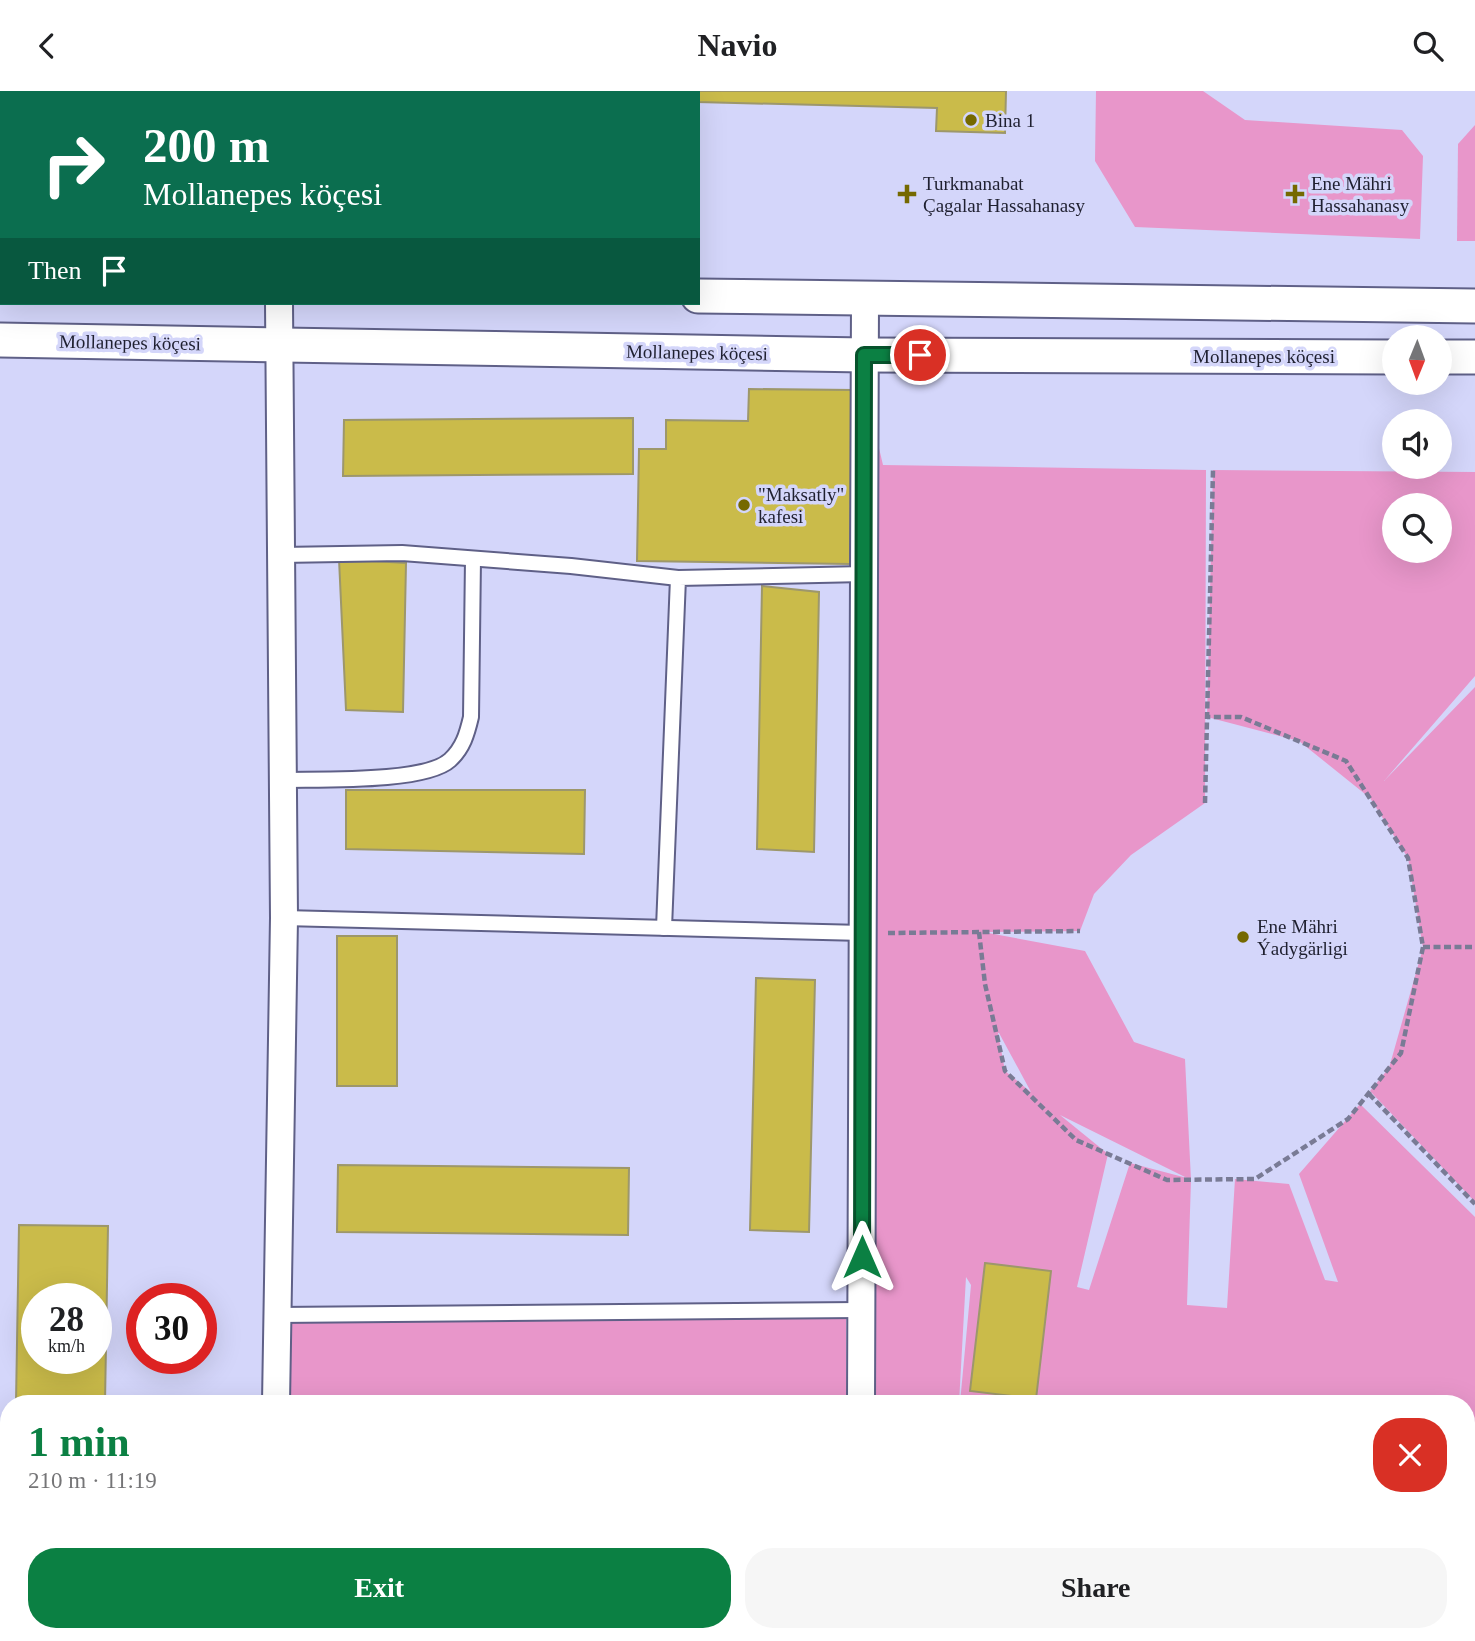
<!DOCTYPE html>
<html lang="en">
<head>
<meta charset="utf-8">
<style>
	body { margin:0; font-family:"Times New Roman",serif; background:#f6f6f6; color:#202124; height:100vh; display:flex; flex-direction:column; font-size:26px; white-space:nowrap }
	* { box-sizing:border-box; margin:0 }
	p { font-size:23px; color:#757577 }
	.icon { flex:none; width:38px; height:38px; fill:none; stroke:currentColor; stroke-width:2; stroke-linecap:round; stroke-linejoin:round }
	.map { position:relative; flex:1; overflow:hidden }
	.side { position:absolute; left:0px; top:1304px; width:1475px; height:247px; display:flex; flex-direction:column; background:#fff; border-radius:28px 28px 0 0; box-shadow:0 7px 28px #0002 }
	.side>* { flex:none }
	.hud { position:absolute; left:0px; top:0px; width:700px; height:214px; box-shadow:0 7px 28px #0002; background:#0b6e4f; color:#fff; overflow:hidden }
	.needle { width:46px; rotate:181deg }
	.tools { position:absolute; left:1382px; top:234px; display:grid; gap:14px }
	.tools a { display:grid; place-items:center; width:70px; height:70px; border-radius:50%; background:#fff; box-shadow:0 7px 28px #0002; font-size:35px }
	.speed { position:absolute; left:21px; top:1192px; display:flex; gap:14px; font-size:35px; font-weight:700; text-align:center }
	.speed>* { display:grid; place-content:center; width:91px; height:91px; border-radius:50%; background:#fff; box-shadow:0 7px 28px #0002; line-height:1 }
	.speed small { font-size:18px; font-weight:400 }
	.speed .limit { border:10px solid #d22; background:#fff; color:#111 }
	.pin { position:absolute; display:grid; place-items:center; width:60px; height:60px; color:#fff; margin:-30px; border:4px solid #fff; border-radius:50%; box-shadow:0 2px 7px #0007 }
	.me { position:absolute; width:77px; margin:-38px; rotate:0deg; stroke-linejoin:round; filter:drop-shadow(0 0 5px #0008) }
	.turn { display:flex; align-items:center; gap:24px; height:147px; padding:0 28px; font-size:32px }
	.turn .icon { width:91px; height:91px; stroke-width:2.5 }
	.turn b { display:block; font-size:49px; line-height:60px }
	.then { display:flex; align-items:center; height:66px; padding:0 28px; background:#0003; gap:14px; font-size:26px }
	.round { display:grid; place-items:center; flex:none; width:74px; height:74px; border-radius:28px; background:#f6f6f6 }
	.headline { display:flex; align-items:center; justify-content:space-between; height:119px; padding:0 28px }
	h1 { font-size:42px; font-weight:800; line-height:52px; color:#0b8043 }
	.cta { display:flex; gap:14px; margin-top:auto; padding:14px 28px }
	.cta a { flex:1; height:80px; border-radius:28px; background:#0b8043; color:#fff; font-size:28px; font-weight:800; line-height:80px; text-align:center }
	.cta a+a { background:#f6f6f6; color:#202124 }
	header { display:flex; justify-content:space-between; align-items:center; height:91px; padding:0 28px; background:#fff; font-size:32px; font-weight:800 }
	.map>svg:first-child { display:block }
	.green { fill:#e896ca; fill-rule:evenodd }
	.building { fill:#cabb4a; stroke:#9d976b; stroke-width:2; fill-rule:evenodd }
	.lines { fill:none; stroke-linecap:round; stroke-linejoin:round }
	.service-casing { stroke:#5f6087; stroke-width:18 }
	.minor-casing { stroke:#5f6087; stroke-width:30 }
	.tertiary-casing { stroke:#5f6087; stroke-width:37 }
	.path { stroke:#797b95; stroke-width:4.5; stroke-dasharray:7 3.5; stroke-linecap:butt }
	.service { stroke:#fff; stroke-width:14 }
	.minor { stroke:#fff; stroke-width:26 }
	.tertiary { stroke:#fff; stroke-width:33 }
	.route-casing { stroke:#07532c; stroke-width:18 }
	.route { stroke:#0b8043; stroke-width:12 }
	.poi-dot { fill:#756900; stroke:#d4d6fa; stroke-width:2.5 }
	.labels { text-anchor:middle; stroke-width:7; stroke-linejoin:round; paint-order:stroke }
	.poi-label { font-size:19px; fill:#1f2030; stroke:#d4d6fa; text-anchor:start }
	.street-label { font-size:19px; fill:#1f2030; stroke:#d4d6fa }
</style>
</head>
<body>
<header><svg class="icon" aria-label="back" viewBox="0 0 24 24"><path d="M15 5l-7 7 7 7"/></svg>Navio<svg class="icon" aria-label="search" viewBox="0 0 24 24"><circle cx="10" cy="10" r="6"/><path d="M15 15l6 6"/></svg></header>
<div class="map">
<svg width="1475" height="1550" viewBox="0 0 1475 1550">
	<rect width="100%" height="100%" fill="#d4d6fa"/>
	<g class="green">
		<polygon points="1096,0 1203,0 1245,29 1402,39 1423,65 1420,148 1135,136 1095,70"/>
		<polygon points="1475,34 1475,150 1457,150 1458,53"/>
		<path d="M 865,298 L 883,374 L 1206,379 L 1205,712 L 1131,764 L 1094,803 L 1080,840 L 983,841 L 1085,860 L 1134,951 L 1185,968 L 1191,1089 L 1187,1214 L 1227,1217 L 1235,1088 L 1289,1093 L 1325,1189 L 1338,1191 L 1299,1083 L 1360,1013 L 1475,1126 L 1475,1358 L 1467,1359 L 1466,1312 L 960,1312 L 971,1194 L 966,1186 L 959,1312 L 861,1312 ZM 998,942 L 999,942 L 1031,1001 L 1005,980 ZM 1060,1024 L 1187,1087 L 1130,1072 L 1089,1199 L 1077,1196 L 1108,1063 Z"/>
		<path d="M 1213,379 L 1475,381 L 1475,585 L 1384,690 L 1475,596 L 1475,1111 L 1370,1000 L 1389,977 L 1423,857 L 1408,767 L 1370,707 L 1299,650 L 1207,626 ZM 1395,415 L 1440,415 L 1440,460 L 1395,460 Z"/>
		<polygon points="289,1216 846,1217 846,1312 289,1312"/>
		<polygon points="1466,1384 1475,1384 1475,1518 1467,1518"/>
		<rect x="289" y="1542" width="557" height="8"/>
	</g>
	<g class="building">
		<polygon points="385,0 1006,0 1005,42 936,40 937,17 698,11 698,2"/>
		<polygon points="749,298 853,299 850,473 637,470 639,358 666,358 666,329 748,330"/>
		<polygon points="633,327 633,383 343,385 344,329"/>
		<polygon points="339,468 406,472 403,621 346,619"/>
		<polygon points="762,495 819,501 814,761 757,758"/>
		<polygon points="346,699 585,699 584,763 346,758"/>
		<rect x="337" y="845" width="60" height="150"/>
		<polygon points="756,887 815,889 809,1141 750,1139"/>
		<polygon points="338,1074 629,1077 628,1144 337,1141"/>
		<path d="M 19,1134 L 108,1135 L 105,1312 L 16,1312 ZM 37,1208 L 96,1208 L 96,1267 L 37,1267 Z"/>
		<polygon points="985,1172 1051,1180 1036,1308 970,1300"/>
	</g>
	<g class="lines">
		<defs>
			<g id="service">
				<polyline points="281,464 402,462 571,475 678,487"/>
				<path d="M 283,689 C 319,688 425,692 450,669 C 463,657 467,643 471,626 L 473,468"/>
				<polyline points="284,827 863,842"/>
				<polyline points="664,837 678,487 864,483"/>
				<polyline points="277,1224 861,1219"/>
				<polyline points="1466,1361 1475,1361"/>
			</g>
			<g id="minor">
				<polyline points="276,1312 284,827 279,212"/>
				<polyline points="861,1312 865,209"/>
				<polyline points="273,1542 273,1550"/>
				<polyline points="859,1550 860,1542"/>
			</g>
			<g id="tertiary">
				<polyline points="0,193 2,194"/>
				<polyline points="698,205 1475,215"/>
				<polyline points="0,249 864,264 1395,266"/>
				<polyline points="1440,266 1475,266"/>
			</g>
		</defs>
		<use href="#service" class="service-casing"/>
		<use href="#minor" class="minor-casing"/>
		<use href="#tertiary" class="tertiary-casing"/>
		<g class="path">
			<polyline points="1205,712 1213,379"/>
			<polyline points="979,841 985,893 1005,980 1076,1049 1167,1089 1255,1088 1348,1028 1401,962 1423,856 1408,767 1346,670 1241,626 1207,626"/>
			<polyline points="888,842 1080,840"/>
			<polyline points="1423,856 1475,856"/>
			<polyline points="1369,1003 1475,1113"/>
			<polyline points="0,1513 9,1513"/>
			<polyline points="1466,1537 1475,1537"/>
		</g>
		<use href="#service" class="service"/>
		<use href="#minor" class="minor"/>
		<use href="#tertiary" class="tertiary"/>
	</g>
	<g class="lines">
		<defs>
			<polyline id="route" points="862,1166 864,264 920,264"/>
		</defs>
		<use href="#route" class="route-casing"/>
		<use href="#route" class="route"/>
	</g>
	<g class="poi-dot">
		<circle cx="971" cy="29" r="7"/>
		<path d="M903.5 92.5h7v7h7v7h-7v7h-7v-7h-7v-7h7z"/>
		<path d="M1291.5 92.5h7v7h7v7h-7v7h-7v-7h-7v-7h7z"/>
		<circle cx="744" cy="414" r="7"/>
		<circle cx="1243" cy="846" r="7"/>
	</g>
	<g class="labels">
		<g class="poi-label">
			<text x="985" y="36">Bina 1</text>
			<text x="923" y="99">Turkmanabat<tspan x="923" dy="22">Çagalar Hassahanasy</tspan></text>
			<text x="1311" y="99">Ene Mähri<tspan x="1311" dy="22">Hassahanasy</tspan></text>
			<text x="758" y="410">"Maksatly"<tspan x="758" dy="22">kafesi</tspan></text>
			<text x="1257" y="842">Ene Mähri<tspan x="1257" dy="22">Ýadygärligi</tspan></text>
		</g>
		<g class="street-label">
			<text transform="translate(130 251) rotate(1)" y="7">Mollanepes köçesi</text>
			<text transform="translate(697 261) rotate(1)" y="7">Mollanepes köçesi</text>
			<text x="1264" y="272">Mollanepes köçesi</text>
		</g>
	</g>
</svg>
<div class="tools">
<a><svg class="needle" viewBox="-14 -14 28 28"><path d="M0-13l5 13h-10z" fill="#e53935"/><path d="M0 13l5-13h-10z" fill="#757577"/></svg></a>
<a><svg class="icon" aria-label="sound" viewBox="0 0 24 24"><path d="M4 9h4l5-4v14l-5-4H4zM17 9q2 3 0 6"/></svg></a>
<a><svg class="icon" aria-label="search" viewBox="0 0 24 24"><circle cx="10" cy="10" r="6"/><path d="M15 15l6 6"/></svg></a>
</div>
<div class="speed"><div>28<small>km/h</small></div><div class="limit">30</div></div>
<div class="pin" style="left:920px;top:264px;background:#d93025"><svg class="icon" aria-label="arrive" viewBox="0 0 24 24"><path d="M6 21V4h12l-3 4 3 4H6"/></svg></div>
<svg class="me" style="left:862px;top:1166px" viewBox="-20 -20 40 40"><path d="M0-17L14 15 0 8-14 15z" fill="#0b8043" stroke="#fff" stroke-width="4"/></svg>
<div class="hud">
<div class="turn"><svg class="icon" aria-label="right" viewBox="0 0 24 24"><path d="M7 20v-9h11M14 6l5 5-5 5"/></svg><div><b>200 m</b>Mollanepes köçesi</div></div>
<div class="then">Then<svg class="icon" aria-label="arrive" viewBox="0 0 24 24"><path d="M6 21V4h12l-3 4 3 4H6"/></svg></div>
</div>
<section class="side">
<div class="headline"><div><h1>1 min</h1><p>210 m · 11:19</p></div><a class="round" style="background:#d93025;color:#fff"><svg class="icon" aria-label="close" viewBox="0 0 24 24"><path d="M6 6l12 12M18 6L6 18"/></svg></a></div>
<div class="cta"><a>Exit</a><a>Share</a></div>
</section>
</div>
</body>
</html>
